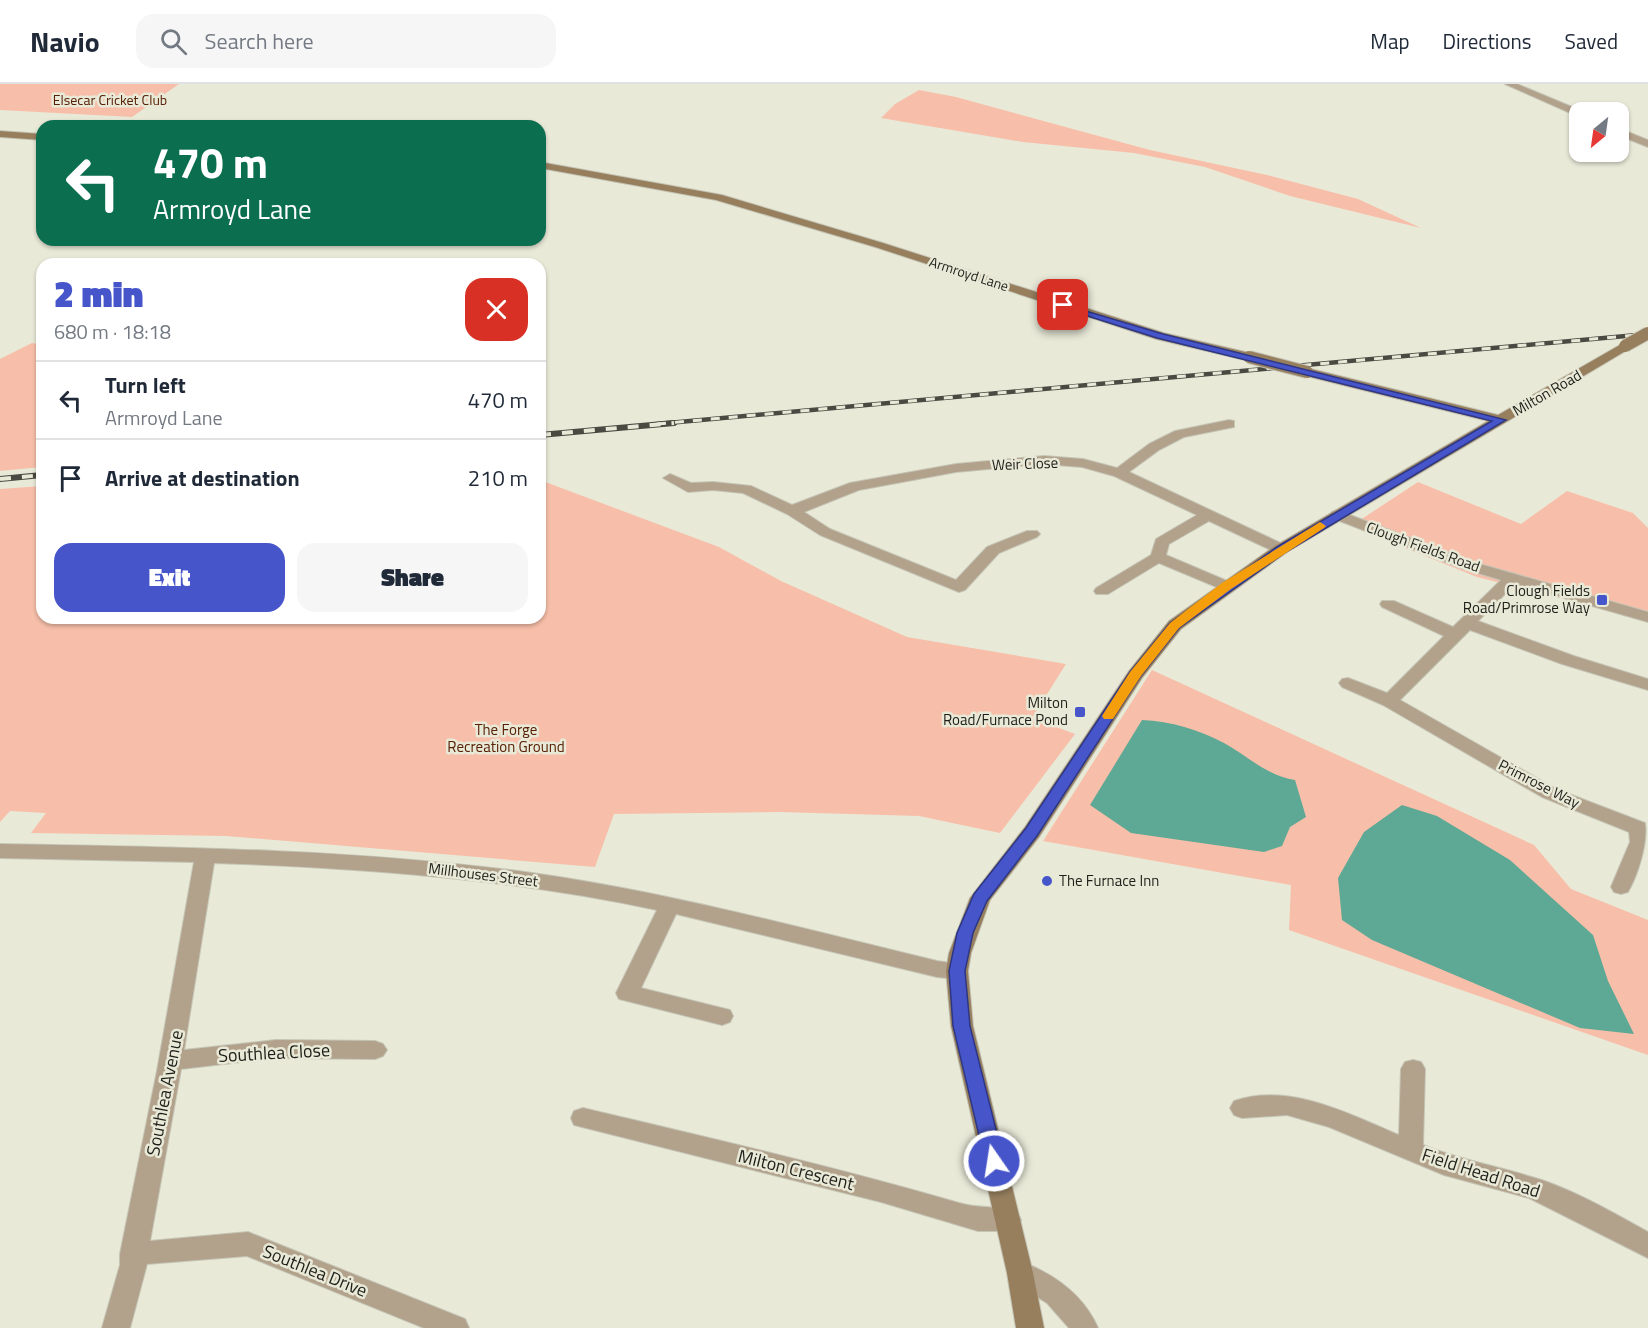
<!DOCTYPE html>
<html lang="en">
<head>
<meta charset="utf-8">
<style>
	body { margin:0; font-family:"Titillium Web",sans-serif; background:#f6f6f7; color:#1f2937; height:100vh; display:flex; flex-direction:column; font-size:22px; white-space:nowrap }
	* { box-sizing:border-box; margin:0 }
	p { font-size:20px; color:#747a83 }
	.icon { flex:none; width:33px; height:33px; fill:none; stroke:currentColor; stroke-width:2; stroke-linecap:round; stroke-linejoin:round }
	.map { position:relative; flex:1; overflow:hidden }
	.details { position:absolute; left:36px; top:174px; width:510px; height:366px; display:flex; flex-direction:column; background:#fff; border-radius:18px; box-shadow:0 2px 4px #0004 }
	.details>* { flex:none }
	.guide { position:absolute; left:36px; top:36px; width:510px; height:126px; border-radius:18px; box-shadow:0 2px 4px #0004; background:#0b6e4f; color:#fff; overflow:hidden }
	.needle { width:39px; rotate:209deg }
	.tools { position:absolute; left:1569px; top:18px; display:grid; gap:12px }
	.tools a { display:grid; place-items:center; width:60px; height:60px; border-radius:12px; background:#fff; box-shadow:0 2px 4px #0004; font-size:30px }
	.pin { position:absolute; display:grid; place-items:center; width:51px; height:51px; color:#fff; margin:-26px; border-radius:12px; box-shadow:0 3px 9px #0006 }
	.me { position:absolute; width:66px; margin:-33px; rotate:347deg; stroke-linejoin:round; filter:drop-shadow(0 0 4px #0008) }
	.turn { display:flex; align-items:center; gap:21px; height:126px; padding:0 18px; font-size:27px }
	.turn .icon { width:78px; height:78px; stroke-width:2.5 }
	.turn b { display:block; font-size:42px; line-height:51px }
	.round { display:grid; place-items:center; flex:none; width:63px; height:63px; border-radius:18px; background:#f6f6f7 }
	.summary { display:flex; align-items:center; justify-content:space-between; height:102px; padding:0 18px }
	h1 { font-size:36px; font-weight:800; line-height:45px; color:#4755ca }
	.cta { display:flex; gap:12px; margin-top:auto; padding:12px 18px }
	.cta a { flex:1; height:69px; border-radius:18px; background:#4755ca; color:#fff; font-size:24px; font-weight:800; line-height:69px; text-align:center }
	.cta a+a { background:#f6f6f7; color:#1f2937 }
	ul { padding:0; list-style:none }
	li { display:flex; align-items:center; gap:18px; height:78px; padding:0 18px; border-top:2px solid #e0e1e3 }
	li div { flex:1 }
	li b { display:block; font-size:22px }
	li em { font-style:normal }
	header { display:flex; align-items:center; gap:36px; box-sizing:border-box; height:84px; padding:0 30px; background:#fff; border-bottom:2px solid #e0e1e3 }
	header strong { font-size:28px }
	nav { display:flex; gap:33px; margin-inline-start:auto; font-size:21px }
	.search { width:420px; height:54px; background:#f6f6f7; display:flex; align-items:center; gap:15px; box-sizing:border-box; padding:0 21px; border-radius:18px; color:#747a83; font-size:22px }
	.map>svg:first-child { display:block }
	.green { fill:#f7bfa9 }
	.water { fill:#5ea995 }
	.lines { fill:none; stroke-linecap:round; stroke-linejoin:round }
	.street-casing { stroke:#c5c5b6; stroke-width:2 }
	.secondary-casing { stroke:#c5c5b6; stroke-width:2 }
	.street { fill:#b2a18b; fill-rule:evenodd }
	.secondary { fill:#977f5e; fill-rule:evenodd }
	.rail-far1-casing { stroke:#4a4a42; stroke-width:4.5 }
	.rail-casing { stroke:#4a4a42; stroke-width:6 }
	.rail-far1 { stroke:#e9e9d8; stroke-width:3; stroke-dasharray:9; stroke-linecap:butt }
	.rail { stroke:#e9e9d8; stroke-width:4; stroke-dasharray:11; stroke-linecap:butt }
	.secondary-bridge-casing { stroke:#c5c5b6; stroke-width:14; stroke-linecap:butt }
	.secondary-bridge { stroke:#977f5e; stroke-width:12 }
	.route { fill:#4755ca; stroke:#2e3783; stroke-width:1.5 }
	.slow { fill:#f59e0b }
	.poi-dot { fill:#4755ca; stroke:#e9e9d8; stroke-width:2 }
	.labels { text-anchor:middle; stroke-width:5; stroke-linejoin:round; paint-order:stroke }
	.far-park-label { font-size:14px; fill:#582106; stroke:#e9e9d8 }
	.far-street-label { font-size:14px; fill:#1f1f19; stroke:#e9e9d8 }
	.street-label { font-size:15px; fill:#1f1f19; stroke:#e9e9d8 }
	.poi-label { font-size:15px; fill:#1f1f19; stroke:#e9e9d8; text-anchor:end }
	.park-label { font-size:15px; fill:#582106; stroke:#e9e9d8 }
	.near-street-label { font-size:18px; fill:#1f1f19; stroke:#e9e9d8 }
</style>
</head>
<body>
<header>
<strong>Navio</strong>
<div class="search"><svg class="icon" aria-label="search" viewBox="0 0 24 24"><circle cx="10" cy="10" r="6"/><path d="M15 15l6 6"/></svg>Search here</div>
<nav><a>Map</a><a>Directions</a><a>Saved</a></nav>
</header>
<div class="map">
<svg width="1648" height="1244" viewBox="0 0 1648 1244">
	<rect width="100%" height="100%" fill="#e9e9d8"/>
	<g class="green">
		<polygon points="0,0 179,0 132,33 0,26"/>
		<polygon points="919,6 956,13 1150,66 1267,91 1358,115 1421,144 1290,112 1205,83 1134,69 1023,58 881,34 895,20"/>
		<polygon points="32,259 42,261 42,383 0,387 0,275"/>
		<polygon points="540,396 719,463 781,497 907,553 1066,580 1032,634 1075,650 1000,749 919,732 780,728 614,730 595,783 226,752 31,749 46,729 10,727 0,738 0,405 42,402 42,534 540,534"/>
		<polygon points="1418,398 1521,440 1567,407 1633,429 1648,444 1648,536 1477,493 1351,442"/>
		<polygon points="1152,586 1534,761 1571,805 1648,836 1648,971 1289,846 1291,801 1043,757"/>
	</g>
	<g class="water">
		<path d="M 1142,636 C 1171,637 1199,646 1224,659 C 1248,672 1267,692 1295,696 L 1306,733 L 1290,743 L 1282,762 L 1264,768 L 1131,749 L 1090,721 Z"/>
		<polygon points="1402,721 1437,732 1510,776 1593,851 1608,897 1634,950 1580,944 1372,856 1342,836 1338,794 1364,748"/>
	</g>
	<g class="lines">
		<defs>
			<g id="street">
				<polygon points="1505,0 1517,0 1584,28 1577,32"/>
				<polygon points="1618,44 1648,56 1648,63 1618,51"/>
				<polygon points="1229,336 1234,337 1234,343 1184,353 1159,366 1129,388 1287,462 1289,465 1287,468 1275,468 1209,437 1169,460 1166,471 1232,499 1234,502 1226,507 1159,479 1108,510 1096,510 1094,507 1096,504 1151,471 1156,455 1197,431 1114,392 1082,383 1044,380 956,388 859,406 804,428 830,445 956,496 987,463 1027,447 1037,447 1040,450 1037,453 999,469 965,506 959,508 820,451 787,430 743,409 713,406 688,408 663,394 670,390 691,399 713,398 751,402 792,421 850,399 956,380 1044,372 1083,375 1117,384 1149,360 1175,347"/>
				<path d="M 1337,426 L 1473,478 L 1648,528 L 1648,538 L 1515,500 L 1478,537 L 1574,572 L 1648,595 L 1648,606 L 1562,580 L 1470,546 L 1400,616 L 1556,705 L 1645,739 C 1648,758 1638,791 1628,808 L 1621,810 L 1614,808 L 1611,803 L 1630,758 L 1629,748 L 1542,713 L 1383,621 L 1342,603 L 1339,599 L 1342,595 L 1348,594 L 1387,609 L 1444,552 L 1382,523 L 1380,520 L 1382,517 L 1394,517 L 1453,543 L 1501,496 L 1461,484 L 1332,434 L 1329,431 L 1332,428 Z"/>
				<path d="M 0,760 C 178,763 356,765 532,789 C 669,808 803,845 937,877 L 965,881 L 968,887 L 965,893 L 957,895 L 937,893 L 676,830 L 641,904 L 730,926 L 733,932 L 730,938 L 722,941 L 619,915 L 616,909 L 657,826 C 511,795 363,784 214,779 L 184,966 L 276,956 L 375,957 L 383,960 L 387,966 L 383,972 L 375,975 L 276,974 L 181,985 L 150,1157 L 248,1148 L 465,1235 L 469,1244 L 424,1244 L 247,1172 L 147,1180 L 130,1244 L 102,1244 L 120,1181 L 120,1170 L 157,987 L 194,778 L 0,774 Z"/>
				<path d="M 1413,976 L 1421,978 L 1425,985 L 1423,1061 C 1460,1076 1497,1082 1535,1094 C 1570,1104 1616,1130 1648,1148 L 1648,1174 L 1529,1114 L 1444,1091 L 1329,1043 L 1287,1031 L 1242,1034 L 1234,1031 L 1230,1024 L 1234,1017 C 1289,998 1349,1030 1399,1051 L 1401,985 L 1405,978 Z"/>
				<path d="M 583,1024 C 709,1054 835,1083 959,1119 C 978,1125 999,1121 1017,1128 L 1021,1136 L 1017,1144 L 1008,1147 L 978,1147 L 881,1118 L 574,1041 L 571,1034 L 574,1027 Z"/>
				<path d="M 1020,1177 C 1054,1190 1083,1210 1098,1244 L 1069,1244 L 1047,1219 L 1011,1197 L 1007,1189 L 1011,1181 Z"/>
			</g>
			<g id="secondary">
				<polygon points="0,47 42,50 42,56 0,53"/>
				<polygon points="540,78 722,111 883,159 1164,249 1254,270 1255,273 1249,277 1156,255 875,163 716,116 540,84"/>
				<polygon points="1625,258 1629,259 1629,265 1287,468 1181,545 1142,594 1039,753 990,816 971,869 968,887 973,942 1033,1189 1044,1244 1016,1244 1007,1189 951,942 946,887 949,869 970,814 1025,743 1129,587 1169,537 1275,462 1488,337 1302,291 1302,285 1307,284 1498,331"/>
			</g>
		</defs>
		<use href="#street" class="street-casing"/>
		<use href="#secondary" class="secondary-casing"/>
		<use href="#street" class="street"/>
		<use href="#secondary" class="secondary"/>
		<defs>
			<polyline id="rail-far1" points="657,340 1648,250"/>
			<g id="rail">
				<polyline points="540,351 674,339"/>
				<polyline points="0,395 42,391"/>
			</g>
		</defs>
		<use href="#rail-far1" class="rail-far1-casing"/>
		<use href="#rail" class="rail-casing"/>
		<use href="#rail-far1" class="rail-far1"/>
		<use href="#rail" class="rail"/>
		<defs>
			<g id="secondary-bridge">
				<polyline points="1625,262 1648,249"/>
				<polyline points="1249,273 1307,288"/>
			</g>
		</defs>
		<use href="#secondary-bridge" class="secondary-bridge-casing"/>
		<use href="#secondary-bridge" class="secondary-bridge"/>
	</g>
	<polygon class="route" points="1059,219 1163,250 1506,336 1286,468 1179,544 1140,593 1037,752 987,817 973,849 965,887 970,942 1004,1077 1001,1083 994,1085 988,1083 985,1077 953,942 949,887 957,849 974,810 1026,744 1130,588 1170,539 1277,463 1492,337 1157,254 1059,223"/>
	<polygon class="slow" points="1320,438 1326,442 1324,444 1231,505 1179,544 1141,592 1113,635 1104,635 1102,632 1130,588 1170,539 1222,499"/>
	<g class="poi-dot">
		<rect x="1596" y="510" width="12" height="12" rx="3"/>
		<rect x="1074" y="622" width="12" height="12" rx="3"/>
		<circle cx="1047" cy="797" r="6"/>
	</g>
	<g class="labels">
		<g class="far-park-label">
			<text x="110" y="21">Elsecar Cricket Club</text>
		</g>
		<g class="far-street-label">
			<text transform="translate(969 190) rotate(18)" y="5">Armroyd Lane</text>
		</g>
		<g class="street-label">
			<text transform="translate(1547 309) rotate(-30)" y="5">Milton Road</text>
			<text transform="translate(1025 380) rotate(-2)" y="5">Weir Close</text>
			<text transform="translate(1423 463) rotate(20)" y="5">Clough Fields Road</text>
			<text transform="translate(1539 700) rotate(27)" y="5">Primrose Way</text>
			<text transform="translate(483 791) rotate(7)" y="5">Millhouses Street</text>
		</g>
		<g class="poi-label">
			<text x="1590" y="512">Clough Fields<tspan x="1590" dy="17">Road/Primrose Way</tspan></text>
			<text x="1068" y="624">Milton<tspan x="1068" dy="17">Road/Furnace Pond</tspan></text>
			<text x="1059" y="802" text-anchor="start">The Furnace Inn</text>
		</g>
		<g class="park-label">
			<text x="506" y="651">The Forge<tspan x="506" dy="17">Recreation Ground</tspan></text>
		</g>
		<g class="near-street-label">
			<text transform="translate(274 969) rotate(-3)" y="6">Southlea Close</text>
			<text transform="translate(165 1009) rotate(-79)" y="6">Southlea Avenue</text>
			<text transform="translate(796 1086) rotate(14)" y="6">Milton Crescent</text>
			<text transform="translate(1481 1089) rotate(18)" y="6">Field Head Road</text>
			<text transform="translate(315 1187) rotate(22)" y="6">Southlea Drive</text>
		</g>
	</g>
</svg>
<div class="tools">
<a><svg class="needle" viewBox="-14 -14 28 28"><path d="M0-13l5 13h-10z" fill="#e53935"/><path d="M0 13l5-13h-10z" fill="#747a83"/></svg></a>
</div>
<div class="pin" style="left:1063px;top:221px;background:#d93025"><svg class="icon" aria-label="arrive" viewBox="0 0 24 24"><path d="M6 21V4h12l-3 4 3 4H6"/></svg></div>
<svg class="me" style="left:994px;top:1077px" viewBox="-20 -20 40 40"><circle r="17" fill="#4755ca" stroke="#fff" stroke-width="3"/><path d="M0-11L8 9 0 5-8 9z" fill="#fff"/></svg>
<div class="guide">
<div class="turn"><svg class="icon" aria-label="left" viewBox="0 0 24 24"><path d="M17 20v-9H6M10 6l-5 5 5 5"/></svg><div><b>470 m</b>Armroyd Lane</div></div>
</div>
<section class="details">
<div class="summary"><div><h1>2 min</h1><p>680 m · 18:18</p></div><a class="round" style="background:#d93025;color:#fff"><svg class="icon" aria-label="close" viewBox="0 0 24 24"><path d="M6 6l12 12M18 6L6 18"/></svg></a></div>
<ul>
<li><svg class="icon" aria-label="left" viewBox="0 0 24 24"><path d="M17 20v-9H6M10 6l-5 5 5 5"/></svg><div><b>Turn left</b><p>Armroyd Lane</p></div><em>470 m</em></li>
<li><svg class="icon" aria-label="arrive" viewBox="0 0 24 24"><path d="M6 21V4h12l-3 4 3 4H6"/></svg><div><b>Arrive at destination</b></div><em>210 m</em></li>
</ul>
<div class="cta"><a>Exit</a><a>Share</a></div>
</section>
</div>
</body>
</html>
